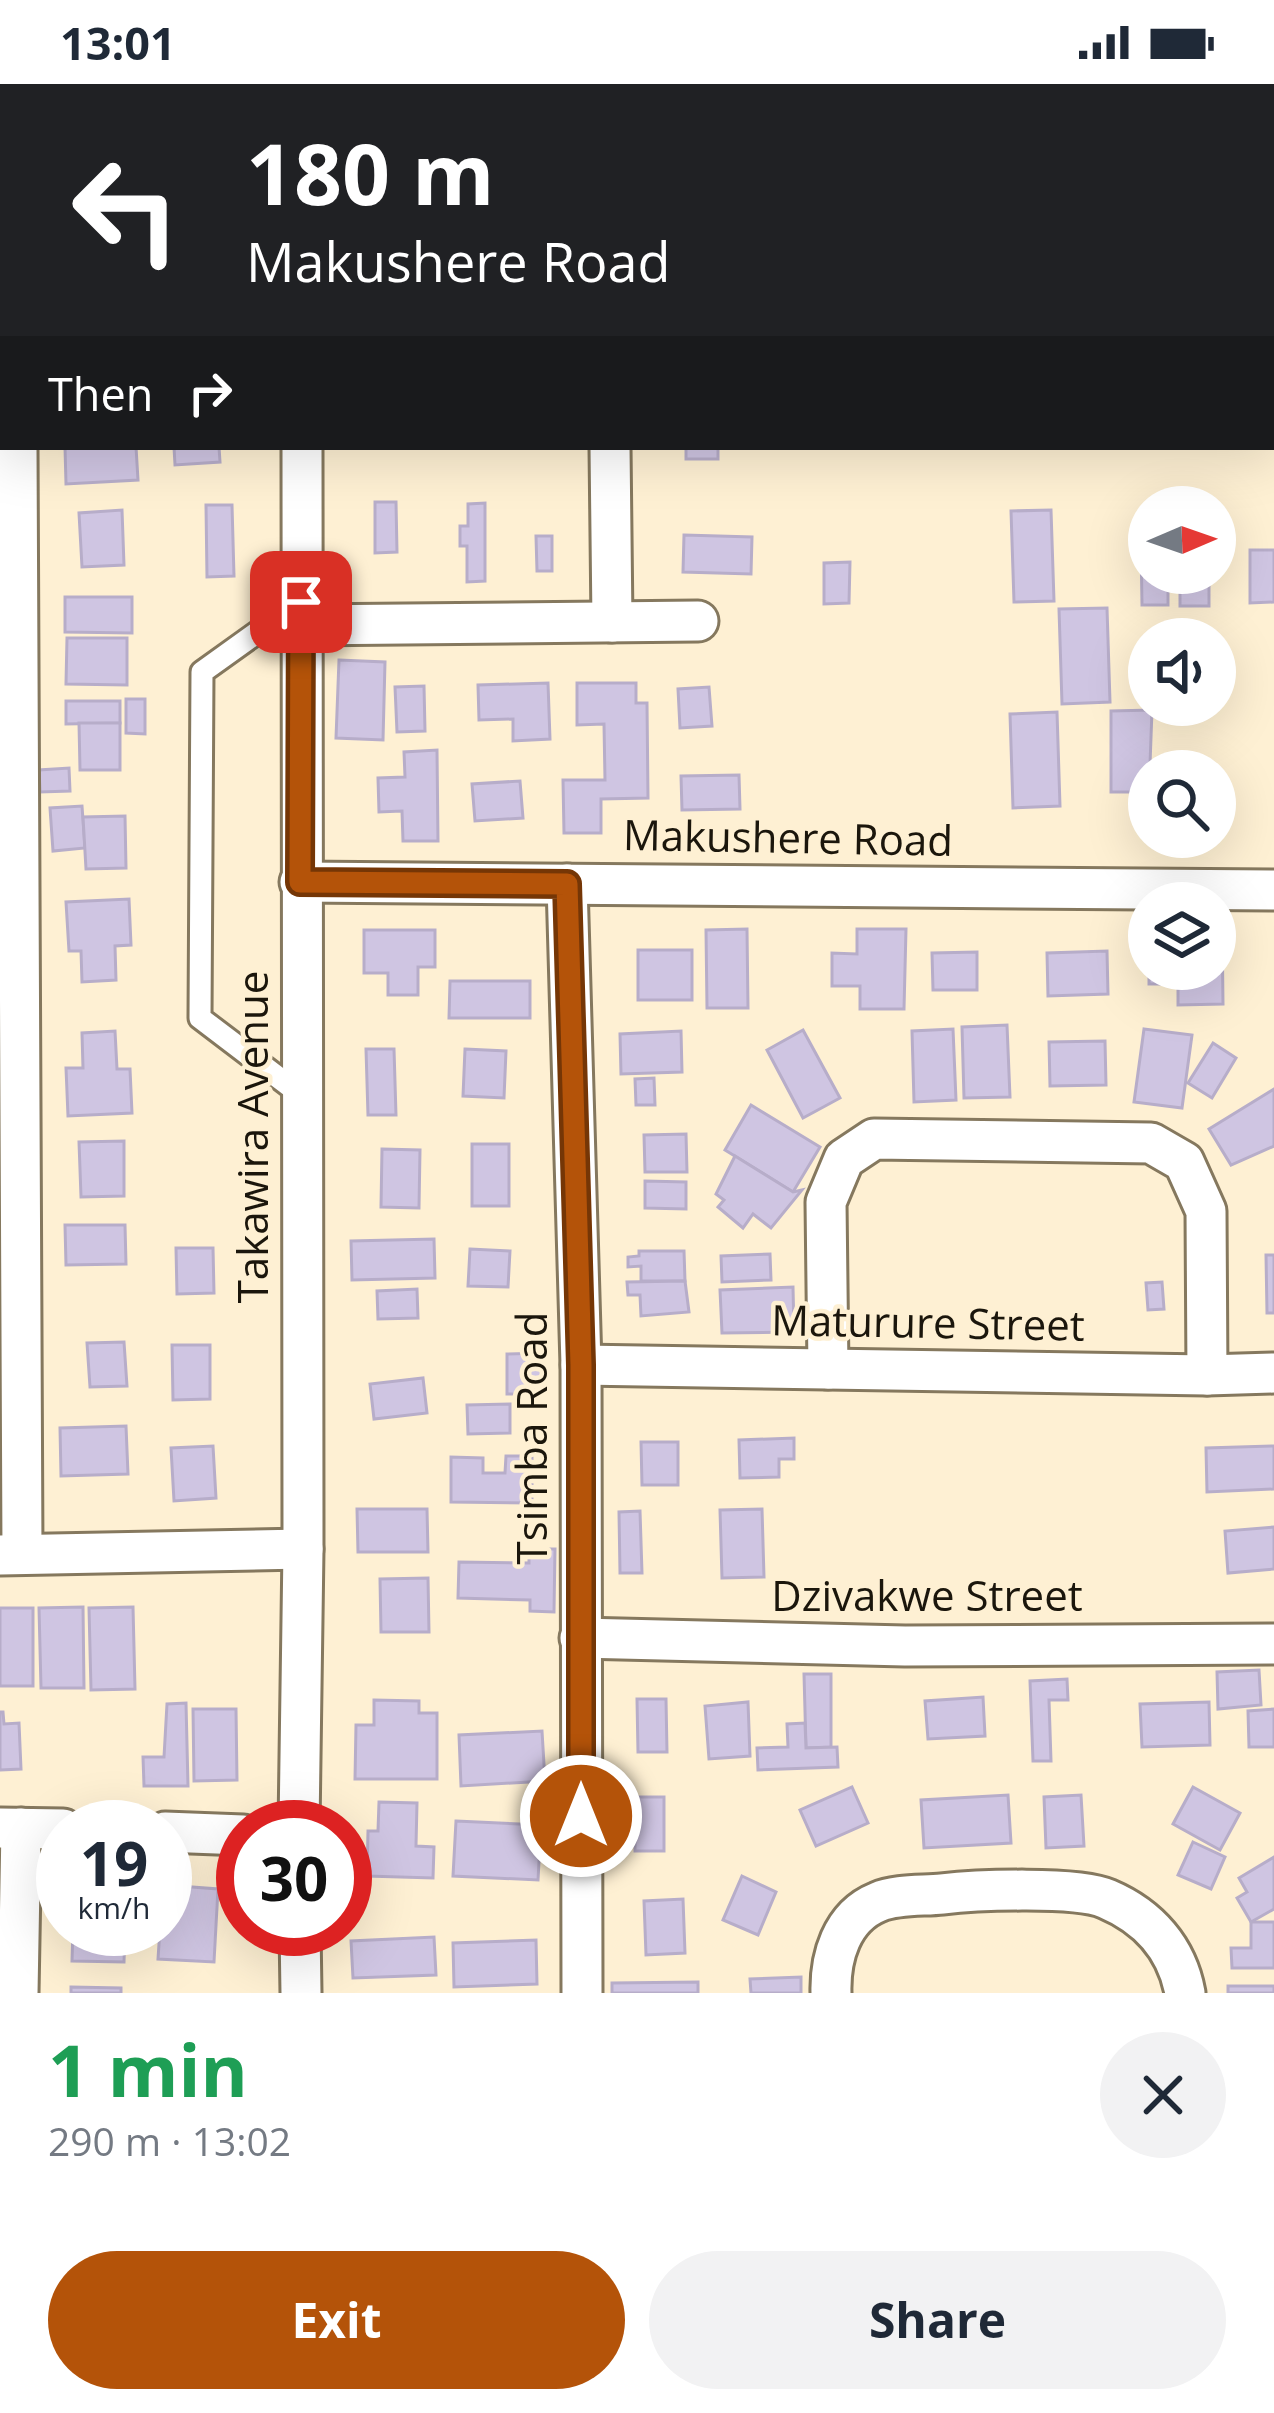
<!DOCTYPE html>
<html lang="en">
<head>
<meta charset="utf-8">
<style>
	body { margin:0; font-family:"Open Sans",sans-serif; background:#f2f2f3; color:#1f2937; height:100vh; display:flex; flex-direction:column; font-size:45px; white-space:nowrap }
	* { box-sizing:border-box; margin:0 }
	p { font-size:39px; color:#747a83 }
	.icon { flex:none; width:66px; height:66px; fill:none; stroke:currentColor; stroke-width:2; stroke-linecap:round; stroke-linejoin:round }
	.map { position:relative; height:1909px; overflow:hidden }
	.side { display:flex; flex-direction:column; background:#fff; flex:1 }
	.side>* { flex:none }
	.banner { position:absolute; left:0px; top:0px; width:1275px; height:366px; box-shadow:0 12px 48px #0002; background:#202124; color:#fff; overflow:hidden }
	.needle { width:78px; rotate:88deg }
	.tools { position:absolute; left:1128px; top:402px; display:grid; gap:24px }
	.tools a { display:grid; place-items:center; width:108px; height:108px; border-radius:50%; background:#fff; box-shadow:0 12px 48px #0002; font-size:60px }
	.speed { position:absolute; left:36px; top:1716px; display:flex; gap:24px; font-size:60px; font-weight:700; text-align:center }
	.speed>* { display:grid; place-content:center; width:156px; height:156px; border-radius:50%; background:#fff; box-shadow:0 12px 48px #0002; line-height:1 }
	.speed small { font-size:30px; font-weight:400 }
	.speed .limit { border:18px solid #d22; background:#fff; color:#111 }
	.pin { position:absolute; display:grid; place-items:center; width:102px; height:102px; color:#fff; margin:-51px; border-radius:24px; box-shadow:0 6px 18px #0006 }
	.me { position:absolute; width:132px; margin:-66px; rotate:0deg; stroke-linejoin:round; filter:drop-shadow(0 0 9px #0008) }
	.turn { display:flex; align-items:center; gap:42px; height:252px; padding:0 48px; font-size:54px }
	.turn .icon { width:156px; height:156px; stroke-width:2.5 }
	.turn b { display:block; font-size:84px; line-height:102px }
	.then { display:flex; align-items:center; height:114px; padding:0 48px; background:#0003; gap:24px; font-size:45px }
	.round { display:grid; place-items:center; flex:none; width:126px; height:126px; border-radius:63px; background:#f2f2f3 }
	.summary { display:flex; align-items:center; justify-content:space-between; height:204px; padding:0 48px }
	h1 { font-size:72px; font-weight:700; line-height:90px; color:#1e9e55 }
	.cta { display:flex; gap:24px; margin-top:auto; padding:24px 48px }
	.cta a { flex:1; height:138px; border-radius:72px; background:#b45309; color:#fff; font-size:48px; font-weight:700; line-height:138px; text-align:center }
	.cta a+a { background:#f2f2f3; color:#1f2937 }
	.status { display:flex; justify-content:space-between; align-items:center; height:84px; padding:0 60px; background:#fff; direction:ltr }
	.status svg { height:33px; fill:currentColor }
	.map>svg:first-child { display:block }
	.building { fill:#cfc5e2; stroke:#b7adc9; stroke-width:3 }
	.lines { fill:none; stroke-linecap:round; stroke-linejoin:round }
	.service-casing { stroke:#85785e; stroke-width:27 }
	.minor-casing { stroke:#85785e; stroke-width:45 }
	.service { stroke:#fff; stroke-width:21 }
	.minor { stroke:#fff; stroke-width:39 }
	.route-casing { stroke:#753606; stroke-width:30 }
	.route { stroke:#b45309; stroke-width:21 }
	.labels { text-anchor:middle; stroke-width:9; stroke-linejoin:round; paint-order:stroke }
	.street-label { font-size:42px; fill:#1b160c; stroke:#fef0d3 }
</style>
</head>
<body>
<div class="status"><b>13:01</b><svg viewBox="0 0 49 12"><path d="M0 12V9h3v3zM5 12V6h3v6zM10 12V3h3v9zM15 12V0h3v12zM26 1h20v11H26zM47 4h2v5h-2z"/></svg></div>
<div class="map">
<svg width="1274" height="1909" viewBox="0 0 1274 1909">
	<rect width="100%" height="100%" fill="#fef0d3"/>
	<g class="building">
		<polygon points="65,363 136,363 138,396 66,400"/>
		<polygon points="174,363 219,363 220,378 175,381"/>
		<rect x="686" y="363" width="32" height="12"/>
		<polygon points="375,418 396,418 397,468 375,469"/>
		<polygon points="485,419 485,497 467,498 467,462 460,462 460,442 468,442 468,420"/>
		<polygon points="206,421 232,421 234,492 207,493"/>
		<polygon points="122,426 124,481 82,483 79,429"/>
		<polygon points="1051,426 1054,517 1014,518 1011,427"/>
		<polygon points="684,451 752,453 751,490 683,488"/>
		<polygon points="536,452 552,452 552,487 537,487"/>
		<polygon points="1141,459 1149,459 1149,489 1168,489 1168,521 1142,521"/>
		<polygon points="1250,466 1274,466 1274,518 1250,519"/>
		<polygon points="850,478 849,519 824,520 824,479"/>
		<rect x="1180" y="489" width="29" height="33"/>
		<polygon points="65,513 132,513 132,549 65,548"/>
		<polygon points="1107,524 1110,618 1062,620 1059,525"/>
		<polygon points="67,554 127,554 127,601 66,600"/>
		<polygon points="339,576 385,578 383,656 336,654"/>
		<polygon points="548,599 550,655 513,657 513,635 479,636 478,601"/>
		<polygon points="577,599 636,599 636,619 647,619 648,714 601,715 601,749 564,749 563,696 605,696 604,640 577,641"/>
		<polygon points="424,602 425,647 397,648 395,603"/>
		<polygon points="709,603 712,642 680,644 678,605"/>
		<polygon points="126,615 145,615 145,650 126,649"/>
		<polygon points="66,617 120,617 120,639 66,640"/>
		<polygon points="1152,626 1149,708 1111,708 1111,627"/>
		<polygon points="1057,628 1060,722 1013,724 1010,630"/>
		<polygon points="79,639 120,639 120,686 80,686"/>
		<polygon points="437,666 438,757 403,757 402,727 379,728 378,694 405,693 404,668"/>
		<polygon points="69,684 70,707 40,708 39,686"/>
		<polygon points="739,691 740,725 682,726 681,692"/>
		<polygon points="520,697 523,734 475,737 472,700"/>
		<polygon points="82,722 85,764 53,767 50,724"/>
		<polygon points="125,732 126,784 86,785 83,733"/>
		<polygon points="129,815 131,861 115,862 116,896 82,898 81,867 69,867 66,818"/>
		<polygon points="1215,837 1222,837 1223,920 1178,921 1178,900 1149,900 1149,885 1215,885"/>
		<polygon points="747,845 748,924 707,924 706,846"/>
		<polygon points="857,845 906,845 904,925 860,925 860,902 832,902 832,869 857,870"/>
		<polygon points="364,846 435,846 435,883 418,883 418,911 388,911 388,889 364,889"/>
		<rect x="638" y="866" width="54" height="50"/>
		<polygon points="1107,867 1108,910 1048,912 1047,869"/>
		<polygon points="977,868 977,906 933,906 932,869"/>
		<polygon points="450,897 530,897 530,934 449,934"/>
		<polygon points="1007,941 1010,1013 964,1014 962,943"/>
		<polygon points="953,945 956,1016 914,1018 912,947"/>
		<polygon points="1144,945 1192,951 1182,1024 1134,1018"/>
		<polygon points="803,946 840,1014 803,1034 767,966"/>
		<polygon points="115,947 117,985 130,985 132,1029 68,1032 66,984 83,984 82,949"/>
		<polygon points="681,947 682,988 621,990 620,950"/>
		<polygon points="1105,957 1106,1001 1050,1002 1049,958"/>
		<polygon points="1213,959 1236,974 1212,1014 1188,999"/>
		<polygon points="366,965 394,965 396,1031 368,1031"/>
		<polygon points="465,965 506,967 504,1014 463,1012"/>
		<polygon points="654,994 655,1021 636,1021 635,995"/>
		<polygon points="1274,1005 1274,1062 1231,1081 1209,1045"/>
		<polygon points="751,1021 820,1063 793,1108 725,1066"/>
		<polygon points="686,1050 687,1088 645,1088 644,1051"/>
		<polygon points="124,1057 124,1112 81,1113 79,1058"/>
		<rect x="472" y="1060" width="37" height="62"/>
		<polygon points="382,1065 420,1066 419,1124 381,1123"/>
		<polygon points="735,1072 793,1108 802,1106 771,1144 753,1130 743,1144 718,1123 724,1116 716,1110"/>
		<polygon points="645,1097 686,1098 686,1125 645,1124"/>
		<polygon points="65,1141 125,1141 126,1180 66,1181"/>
		<polygon points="434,1155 435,1194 352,1196 351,1157"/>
		<polygon points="176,1164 213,1164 214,1209 177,1210"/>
		<polygon points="470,1165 510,1167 508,1203 468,1202"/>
		<polygon points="639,1167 684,1167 685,1197 641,1197 641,1182 628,1183 628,1173 639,1172"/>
		<polygon points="770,1170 771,1196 722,1198 721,1172"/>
		<polygon points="1266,1171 1274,1171 1274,1229 1267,1229"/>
		<polygon points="685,1197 689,1228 641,1232 640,1211 628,1211 627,1198"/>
		<polygon points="1162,1198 1164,1225 1148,1226 1146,1199"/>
		<polygon points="793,1203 794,1248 722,1249 720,1206"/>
		<polygon points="417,1205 418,1234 378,1235 377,1207"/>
		<polygon points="124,1258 127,1302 90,1303 87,1259"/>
		<polygon points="172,1261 210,1261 210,1315 173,1316"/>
		<polygon points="543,1269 542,1310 507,1310 507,1270"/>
		<polygon points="423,1294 427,1329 374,1335 370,1300"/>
		<polygon points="510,1320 510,1349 468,1350 467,1321"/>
		<polygon points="126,1342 128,1390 61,1392 60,1344"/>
		<polygon points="794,1354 794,1375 779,1375 779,1393 740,1394 739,1356"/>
		<polygon points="641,1358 678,1358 678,1401 642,1401"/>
		<polygon points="213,1362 216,1414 174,1417 171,1364"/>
		<polygon points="1274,1362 1274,1405 1207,1408 1206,1364"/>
		<polygon points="506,1372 532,1372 532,1419 451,1418 451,1373 483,1374 483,1389 505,1389"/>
		<polygon points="357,1425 427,1425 428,1468 358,1468"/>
		<polygon points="762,1425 764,1493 722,1494 720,1426"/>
		<polygon points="640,1427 642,1489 620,1489 619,1428"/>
		<polygon points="1274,1443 1274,1485 1228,1489 1225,1447"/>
		<polygon points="529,1465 555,1465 554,1528 530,1527 530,1516 458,1514 459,1478 529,1479"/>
		<polygon points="428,1494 429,1548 381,1548 380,1495"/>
		<polygon points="83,1523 84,1604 41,1604 39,1524"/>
		<polygon points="133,1523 135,1605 91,1606 89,1524"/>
		<rect x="0" y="1524" width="33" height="78"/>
		<polygon points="1259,1586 1261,1621 1218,1625 1217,1588"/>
		<polygon points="804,1590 831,1590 831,1663 806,1664"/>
		<polygon points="1067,1595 1068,1616 1049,1616 1051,1677 1033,1677 1030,1597"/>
		<polygon points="983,1613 985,1652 928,1655 925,1617"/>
		<polygon points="637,1615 666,1615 667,1668 638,1668"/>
		<polygon points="374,1616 419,1617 419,1629 437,1629 437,1695 355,1695 356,1641 374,1641"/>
		<polygon points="748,1618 750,1672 709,1675 705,1622"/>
		<polygon points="1209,1618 1210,1661 1142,1663 1140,1620"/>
		<polygon points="186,1619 188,1702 144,1702 143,1673 164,1673 167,1620"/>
		<polygon points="193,1625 236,1625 237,1696 194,1697"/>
		<polygon points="1274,1625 1274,1663 1249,1663 1248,1627"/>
		<polygon points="0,1628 3,1628 4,1640 19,1639 21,1685 0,1686"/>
		<polygon points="805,1639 806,1664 837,1663 838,1683 758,1686 757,1664 788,1663 787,1640"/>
		<polygon points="542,1647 545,1697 461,1702 459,1651"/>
		<polygon points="852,1703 868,1739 816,1762 800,1726"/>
		<polygon points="1193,1703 1240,1729 1220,1766 1173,1740"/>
		<polygon points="1008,1711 1011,1759 924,1764 921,1716"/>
		<polygon points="1081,1711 1084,1762 1046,1764 1044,1713"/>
		<rect x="635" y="1713" width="29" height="54"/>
		<polygon points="379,1718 417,1719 416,1762 434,1763 433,1794 367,1792 368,1747 378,1747"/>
		<polygon points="456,1737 541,1741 538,1796 453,1792"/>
		<polygon points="1193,1758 1225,1773 1211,1805 1178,1791"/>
		<polygon points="1274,1773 1274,1825 1251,1838 1237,1814 1247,1808 1239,1794"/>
		<polygon points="742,1792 776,1808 758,1851 723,1836"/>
		<polygon points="165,1801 218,1805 214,1878 158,1875 160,1845 165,1845"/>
		<polygon points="683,1815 685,1869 646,1871 644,1817"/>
		<polygon points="1251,1838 1274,1838 1274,1884 1232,1884 1231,1864 1251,1864"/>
		<polygon points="73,1845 125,1845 124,1878 72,1877"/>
		<polygon points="434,1853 436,1891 353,1894 351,1857"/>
		<polygon points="536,1856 537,1900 454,1903 453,1859"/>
		<polygon points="801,1893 801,1909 751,1909 750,1895"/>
		<polygon points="698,1898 698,1909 612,1909 612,1899"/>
		<rect x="1228" y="1902" width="46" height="7"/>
		<polygon points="71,1903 121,1904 121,1909 71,1909"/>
	</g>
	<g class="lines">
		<defs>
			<polyline id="service" points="300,1010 200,934 202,588 301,517"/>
			<g id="minor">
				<polyline points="303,3 303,0"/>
				<polyline points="0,167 3,167"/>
				<polyline points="17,363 22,1470"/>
				<polyline points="610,363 612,538"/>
				<polyline points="301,541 698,537"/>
				<polyline points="300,798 1274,806"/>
				<polyline points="567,800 581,1281 582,1909"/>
				<polyline points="581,1281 1207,1291 1274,1289"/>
				<polyline points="828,1285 826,1118 844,1075 874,1055 1151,1059 1184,1078 1206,1127 1207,1291"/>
				<polyline points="0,1471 303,1465"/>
				<polyline points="580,1554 905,1562 1274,1560"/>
				<polyline points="299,1743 303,1465 302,363"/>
				<polyline points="0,1744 63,1745"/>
				<polyline points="165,1748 243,1751"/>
				<polyline points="300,1845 301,1909"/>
				<polyline points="18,1909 21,1744"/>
				<path d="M 831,1909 C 830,1874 841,1833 878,1818 C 896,1810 923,1812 942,1810 C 976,1806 1078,1802 1107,1815 C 1149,1833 1177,1865 1185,1909"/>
			</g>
		</defs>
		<use href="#service" class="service-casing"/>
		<use href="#minor" class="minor-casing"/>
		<use href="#service" class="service"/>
		<use href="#minor" class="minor"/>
	</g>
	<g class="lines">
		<defs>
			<polyline id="route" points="301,518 300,798 567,800 581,1281 581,1732"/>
		</defs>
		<use href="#route" class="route-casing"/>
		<use href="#route" class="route"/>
	</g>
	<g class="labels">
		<g class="street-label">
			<text transform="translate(788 754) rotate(1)" y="15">Makushere Road</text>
			<text transform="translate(253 1053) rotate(-90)" y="15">Takawira Avenue</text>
			<text transform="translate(928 1239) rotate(1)" y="15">Maturure Street</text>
			<text transform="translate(532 1354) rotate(-90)" y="15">Tsimba Road</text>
			<text x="927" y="1527">Dzivakwe Street</text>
		</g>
	</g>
</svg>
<div class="tools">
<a><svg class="needle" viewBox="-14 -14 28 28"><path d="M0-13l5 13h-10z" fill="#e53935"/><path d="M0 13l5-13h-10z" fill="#747a83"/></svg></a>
<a><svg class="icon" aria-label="sound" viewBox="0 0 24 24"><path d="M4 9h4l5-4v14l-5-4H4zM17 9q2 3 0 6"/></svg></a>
<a><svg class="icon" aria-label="search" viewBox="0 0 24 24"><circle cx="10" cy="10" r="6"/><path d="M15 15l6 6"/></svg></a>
<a><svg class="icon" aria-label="layers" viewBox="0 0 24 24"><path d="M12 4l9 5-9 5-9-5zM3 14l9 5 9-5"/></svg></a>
</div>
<div class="speed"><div>19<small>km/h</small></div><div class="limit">30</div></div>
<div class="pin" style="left:301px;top:518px;background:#d93025"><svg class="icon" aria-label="arrive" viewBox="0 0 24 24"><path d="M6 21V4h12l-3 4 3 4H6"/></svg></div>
<svg class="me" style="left:581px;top:1732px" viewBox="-20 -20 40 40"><circle r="17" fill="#b45309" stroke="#fff" stroke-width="3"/><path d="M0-11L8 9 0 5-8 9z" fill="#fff"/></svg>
<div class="banner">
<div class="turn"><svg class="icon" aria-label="left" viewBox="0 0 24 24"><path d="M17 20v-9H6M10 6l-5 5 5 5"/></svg><div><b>180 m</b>Makushere Road</div></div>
<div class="then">Then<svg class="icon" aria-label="right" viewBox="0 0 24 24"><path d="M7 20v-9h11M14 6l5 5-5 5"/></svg></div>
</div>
</div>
<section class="side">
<div class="summary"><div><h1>1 min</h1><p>290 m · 13:02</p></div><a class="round"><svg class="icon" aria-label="close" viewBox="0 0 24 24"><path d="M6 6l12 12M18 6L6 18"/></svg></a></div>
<div class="cta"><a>Exit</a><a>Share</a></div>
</section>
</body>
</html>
